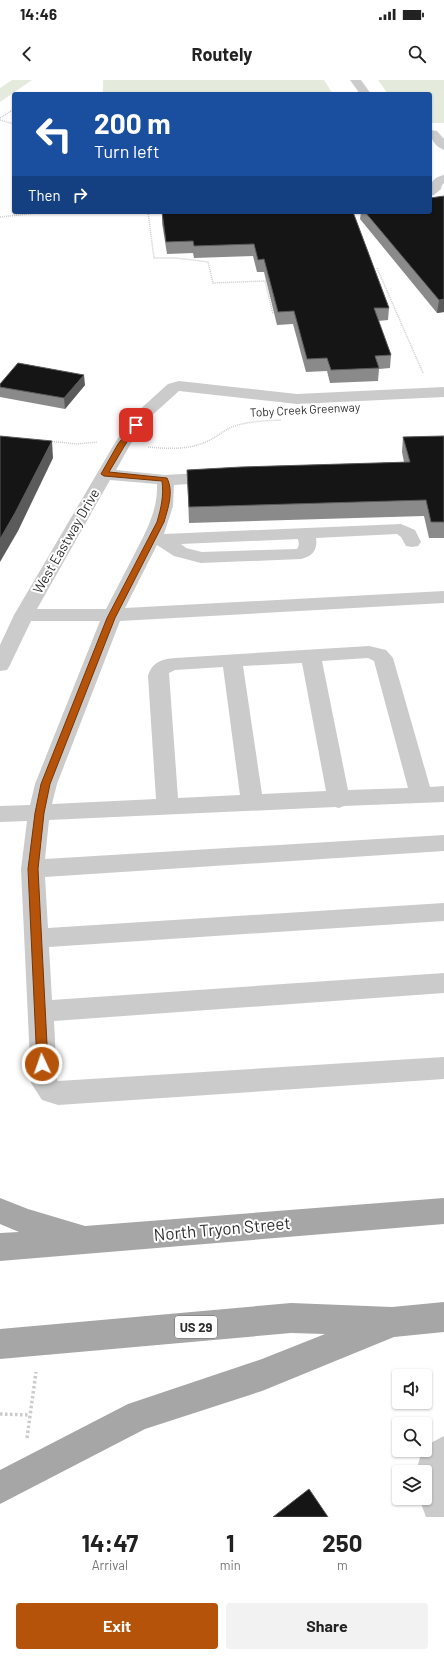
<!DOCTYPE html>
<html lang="en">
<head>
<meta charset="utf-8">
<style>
	body { margin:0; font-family:Barlow,sans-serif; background:#f2f2f2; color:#222; height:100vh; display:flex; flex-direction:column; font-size:15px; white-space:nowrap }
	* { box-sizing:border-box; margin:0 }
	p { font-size:13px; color:#767676 }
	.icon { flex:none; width:22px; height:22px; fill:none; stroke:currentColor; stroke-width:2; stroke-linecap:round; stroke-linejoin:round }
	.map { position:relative; height:1437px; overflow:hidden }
	.side { display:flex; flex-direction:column; background:#fff; flex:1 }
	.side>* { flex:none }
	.banner { position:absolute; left:12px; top:12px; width:420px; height:122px; border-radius:4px; box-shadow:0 1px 3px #0004; background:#1a4fa0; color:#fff; overflow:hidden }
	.fabs { position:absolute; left:392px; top:1289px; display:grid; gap:8px }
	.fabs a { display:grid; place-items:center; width:40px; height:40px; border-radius:4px; background:#fff; box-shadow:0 1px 3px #0004; font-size:20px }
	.pin { position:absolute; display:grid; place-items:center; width:34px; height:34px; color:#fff; margin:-17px; border-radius:8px; box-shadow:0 2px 6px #0006 }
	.me { position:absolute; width:44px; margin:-22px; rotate:357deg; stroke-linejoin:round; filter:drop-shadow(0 0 3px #0008) }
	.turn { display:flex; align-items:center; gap:14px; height:84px; padding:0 16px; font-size:18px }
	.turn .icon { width:52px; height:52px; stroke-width:2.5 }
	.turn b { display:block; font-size:28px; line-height:34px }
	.then { display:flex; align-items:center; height:38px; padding:0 16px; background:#0003; gap:8px; font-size:15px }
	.eta { display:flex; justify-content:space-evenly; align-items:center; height:68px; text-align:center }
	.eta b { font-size:24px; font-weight:700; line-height:28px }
	.button { display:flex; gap:8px; margin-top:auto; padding:8px 16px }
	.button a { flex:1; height:46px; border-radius:4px; background:#b45309; color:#fff; font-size:16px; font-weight:700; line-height:46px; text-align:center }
	.button a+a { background:#f2f2f2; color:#222 }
	.status { display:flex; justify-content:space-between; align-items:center; height:28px; padding:0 20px; background:#fff; direction:ltr }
	.status svg { height:11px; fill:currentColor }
	header { display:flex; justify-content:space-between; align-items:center; height:52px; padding:0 16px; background:#fff; font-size:18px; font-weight:700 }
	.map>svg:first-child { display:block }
	.green { fill:#e5ebdc }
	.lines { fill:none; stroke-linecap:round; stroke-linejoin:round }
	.path-far1 { stroke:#cbcbcb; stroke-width:1.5; stroke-dasharray:1 1; stroke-linecap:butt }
	.path { stroke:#cbcbcb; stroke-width:3.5; stroke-dasharray:2.5 2.5; stroke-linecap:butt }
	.minor { fill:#cbcbcb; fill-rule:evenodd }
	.major { fill:#a6a6a6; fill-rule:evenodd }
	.wall { fill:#8a8a8a }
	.shaded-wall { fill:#5b5b5b }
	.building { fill:#151515; stroke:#5b5b5b }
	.route { fill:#b45309; stroke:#753606 }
	.labels { text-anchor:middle; stroke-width:4; stroke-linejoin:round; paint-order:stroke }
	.far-street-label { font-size:12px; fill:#2e2e2e; stroke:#fff }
	.shield { fill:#fff; stroke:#6d6d6d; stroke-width:1 }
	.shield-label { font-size:13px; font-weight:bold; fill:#2e2e2e }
	.street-label { font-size:14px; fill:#2e2e2e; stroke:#fff }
	.near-street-label { font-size:17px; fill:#2e2e2e; stroke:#fff }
</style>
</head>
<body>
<div class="status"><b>14:46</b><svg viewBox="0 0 49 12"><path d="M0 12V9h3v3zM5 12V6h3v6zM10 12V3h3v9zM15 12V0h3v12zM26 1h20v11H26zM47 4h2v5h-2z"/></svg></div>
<header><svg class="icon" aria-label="back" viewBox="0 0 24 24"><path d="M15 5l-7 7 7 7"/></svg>Routely<svg class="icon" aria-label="search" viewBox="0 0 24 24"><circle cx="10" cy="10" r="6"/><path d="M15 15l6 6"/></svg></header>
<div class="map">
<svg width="444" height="1437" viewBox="0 0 444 1437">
	<rect width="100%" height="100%" fill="#fff"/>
	<g class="green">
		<polygon points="12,0 32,0 0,22 0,8"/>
		<polygon points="103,0 324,0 333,14 103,14"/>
		<polygon points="378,0 444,0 444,43 430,43 430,14 388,14"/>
	</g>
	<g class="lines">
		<g class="path-far1">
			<polyline points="0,38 14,29"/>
			<polyline points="0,40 14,44"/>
			<polyline points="148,132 154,178 176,178 208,182 213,203 265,201 273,234"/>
			<polyline points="0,137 46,132"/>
			<polyline points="377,188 423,293"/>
			<polyline points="48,361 77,364 97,362"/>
			<path d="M 148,367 C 169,369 189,370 208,361 C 217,357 224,350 232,347 C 248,341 265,341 281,340"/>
		</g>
		<g class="path">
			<polyline points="0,1334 30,1335"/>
			<polyline points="27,1358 36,1292"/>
		</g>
		<g class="minor">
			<polygon points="350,0 361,0 371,14 360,14"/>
			<path d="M 430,50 L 437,51 L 444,59 L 444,70 C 435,67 430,58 430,50 Z"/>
			<path d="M 444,95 L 444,103 L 442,105 L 441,109 L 434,115 L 430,116 C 430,104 431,98 444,95 Z"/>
			<path d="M 179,301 L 297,314 L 444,307 L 444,317 L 297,324 L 179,311 L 149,338 L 130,365 L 116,390 L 165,395 L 217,392 L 223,393 L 225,397 L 223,401 L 217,402 L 174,405 L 173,426 L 164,454 L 401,444 L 415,450 L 421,462 L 418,466 L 412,467 L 406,466 L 401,457 L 397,454 L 316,458 C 318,470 312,477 301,479 L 201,483 L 174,476 L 157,465 L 125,528 L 444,511 L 444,523 L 120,541 L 57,704 L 52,724 L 156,719 L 148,596 C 152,582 162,579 175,578 L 369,566 L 386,570 L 393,578 L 430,707 L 444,706 L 444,722 L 344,726 L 339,728 L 335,727 L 49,740 L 45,779 L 444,755 L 444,771 L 45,797 L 48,848 L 444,823 L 444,841 L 49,867 L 52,920 L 444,893 L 444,913 L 54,941 L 57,1000 L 58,1001 L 444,977 L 444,999 L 58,1025 L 42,1020 L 31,1003 L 21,789 L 27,741 L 0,742 L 0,726 L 30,725 L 35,704 L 100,541 L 31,541 L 10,585 L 7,590 L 0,591 L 0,565 L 14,535 L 116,361 L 137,332 L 168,304 ZM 110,400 L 157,404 C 158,432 145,453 133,477 C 124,494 115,512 106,529 L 37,529 ZM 298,459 L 299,465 L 297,469 L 202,472 L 186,468 L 181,464 ZM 368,578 L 374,581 L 408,708 L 348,710 L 322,581 ZM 302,583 L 326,711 L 262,714 L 243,586 ZM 223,587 L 240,715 L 178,718 L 169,593 L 175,590 Z"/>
			<polygon points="444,1356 444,1437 426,1437 419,1418 425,1418 425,1392 416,1392 422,1370 425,1370 425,1366"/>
		</g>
		<g class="major">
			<polygon points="0,1118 28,1129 85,1146 444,1118 444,1144 0,1181 0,1153 19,1152 0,1144"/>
			<polygon points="444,1222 444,1252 394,1257 262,1311 145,1349 0,1424 0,1390 128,1324 262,1279 325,1254 291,1253 0,1279 0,1249 291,1223 392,1227"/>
		</g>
	</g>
	<g class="wall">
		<polygon points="444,116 444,232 437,233 360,139 361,132 430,132"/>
		<polygon points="162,132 353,132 389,228 388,240 378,241 391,275 390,288 379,289 378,301 330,303 327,291 306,292 293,244 277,245 264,192 257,192 253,176 194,178 193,173 167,174 162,143"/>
		<polygon points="0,304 85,305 65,329 0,317"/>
		<polygon points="444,356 444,458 429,458 424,436 189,443 187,390 404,382 402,372 403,357"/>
	</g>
	<g class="shaded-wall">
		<polygon points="444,219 444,232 437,233 439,220"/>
		<polygon points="84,295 85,305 65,329 64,318"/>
		<polygon points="52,361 53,378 18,451 0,482 0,459"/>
	</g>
	<g class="building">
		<polygon points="444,116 444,219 439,220 365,132 430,132 430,118"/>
		<polygon points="162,132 353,132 389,228 374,228 391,275 375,276 379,288 331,290 327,278 307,279 294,231 278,232 264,179 258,180 254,164 194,166 193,161 166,162"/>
		<polygon points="18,283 84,295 64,318 0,307 0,304"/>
		<polygon points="0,356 52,361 15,433 0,459"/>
		<polygon points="444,356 444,442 431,442 426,420 189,427 187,390 241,387 410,382 403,357"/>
		<polygon points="309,1409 328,1437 273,1437"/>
	</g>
	<path class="route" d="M 134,343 L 139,345 L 125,365 L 109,392 L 167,398 C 174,412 168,428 164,442 L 115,538 L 50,704 L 44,733 L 38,789 L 48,984 L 46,987 L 42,988 L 39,987 L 37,984 L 28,789 L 35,733 L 41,704 L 107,538 L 157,442 C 161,428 164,416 162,401 L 104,396 L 101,394 L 118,364 Z"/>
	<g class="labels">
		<g class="far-street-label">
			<text transform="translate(305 330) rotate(-3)" y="4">Toby Creek Greenway</text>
		</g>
		<rect class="shield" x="175" y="1236" width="42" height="22" rx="3"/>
		<g class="shield-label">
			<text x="196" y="1252">US 29</text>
		</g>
		<g class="street-label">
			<text transform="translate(66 461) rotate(-60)" y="5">West Eastway Drive</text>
		</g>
		<g class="near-street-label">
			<text transform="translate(222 1149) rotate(-5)" y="6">North Tryon Street</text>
		</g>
	</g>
</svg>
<div class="fabs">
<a><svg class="icon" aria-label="sound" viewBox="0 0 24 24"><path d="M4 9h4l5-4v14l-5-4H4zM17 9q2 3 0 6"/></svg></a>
<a><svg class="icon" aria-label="search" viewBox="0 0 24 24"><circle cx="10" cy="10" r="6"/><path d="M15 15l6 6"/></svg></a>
<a><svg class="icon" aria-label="layers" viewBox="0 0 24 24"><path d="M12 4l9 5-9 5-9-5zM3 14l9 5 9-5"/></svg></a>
</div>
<div class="pin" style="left:136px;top:345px;background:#d93025"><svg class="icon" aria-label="arrive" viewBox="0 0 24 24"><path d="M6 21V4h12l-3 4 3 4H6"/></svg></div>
<svg class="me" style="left:42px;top:984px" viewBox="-20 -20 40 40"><circle r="17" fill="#b45309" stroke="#fff" stroke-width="3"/><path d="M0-11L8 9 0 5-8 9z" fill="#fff"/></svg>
<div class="banner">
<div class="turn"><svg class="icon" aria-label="left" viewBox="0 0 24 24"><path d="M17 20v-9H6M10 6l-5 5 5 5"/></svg><div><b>200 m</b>Turn left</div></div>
<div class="then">Then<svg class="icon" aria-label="right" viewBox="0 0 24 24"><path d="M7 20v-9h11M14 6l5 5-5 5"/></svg></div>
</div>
</div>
<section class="side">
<div class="eta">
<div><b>14:47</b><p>Arrival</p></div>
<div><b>1</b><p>min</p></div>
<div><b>250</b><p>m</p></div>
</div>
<div class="button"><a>Exit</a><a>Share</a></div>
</section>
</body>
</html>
